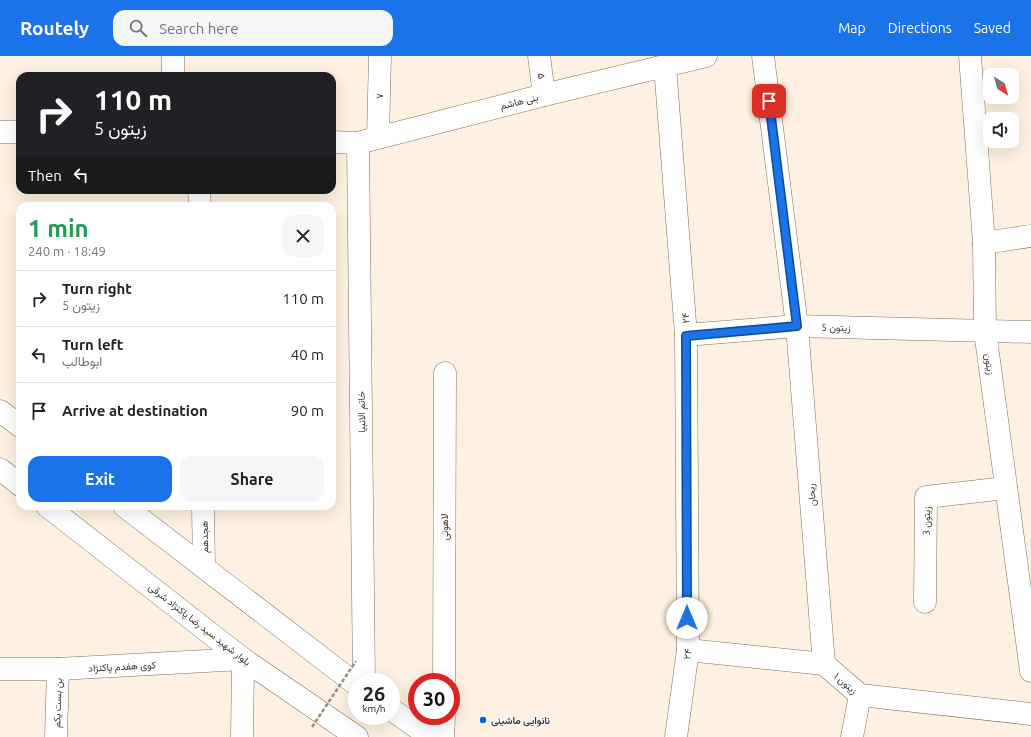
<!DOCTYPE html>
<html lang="en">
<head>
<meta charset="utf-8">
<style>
	body { margin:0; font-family:Ubuntu,Vazirmatn,sans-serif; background:#f6f6f6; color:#222; height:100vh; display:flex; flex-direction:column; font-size:15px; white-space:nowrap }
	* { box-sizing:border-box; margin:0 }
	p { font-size:13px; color:#767676 }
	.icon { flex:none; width:22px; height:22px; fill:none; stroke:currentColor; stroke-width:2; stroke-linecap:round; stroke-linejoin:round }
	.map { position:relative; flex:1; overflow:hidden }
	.sheet { position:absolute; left:16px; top:146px; width:320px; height:308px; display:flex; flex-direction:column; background:#fff; border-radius:12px; box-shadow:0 4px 16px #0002 }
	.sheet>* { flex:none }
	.banner { position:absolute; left:16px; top:16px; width:320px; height:122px; border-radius:12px; box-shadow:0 4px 16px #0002; background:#202124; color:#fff; overflow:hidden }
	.needle { width:26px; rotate:143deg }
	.controls { position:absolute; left:983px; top:12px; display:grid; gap:8px }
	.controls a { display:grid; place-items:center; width:36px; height:36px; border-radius:8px; background:#fff; box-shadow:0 4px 16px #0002; font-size:20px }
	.speed { position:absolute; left:348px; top:617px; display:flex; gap:8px; font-size:20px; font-weight:700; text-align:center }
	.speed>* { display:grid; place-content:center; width:52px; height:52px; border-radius:50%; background:#fff; box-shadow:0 4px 16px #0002; line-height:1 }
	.speed small { font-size:10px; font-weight:400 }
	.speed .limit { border:6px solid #d22; background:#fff; color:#111 }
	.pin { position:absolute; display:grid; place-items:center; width:34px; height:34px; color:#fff; margin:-17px; border-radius:8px; box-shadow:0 2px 6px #0006 }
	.me { position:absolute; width:44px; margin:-22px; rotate:0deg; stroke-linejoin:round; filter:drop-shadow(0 0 3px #0008) }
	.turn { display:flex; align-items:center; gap:14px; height:84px; padding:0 12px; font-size:18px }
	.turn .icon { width:52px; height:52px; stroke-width:2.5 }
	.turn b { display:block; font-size:28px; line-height:34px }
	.then { display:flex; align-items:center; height:38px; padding:0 12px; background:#0003; gap:8px; font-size:15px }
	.round { display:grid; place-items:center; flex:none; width:42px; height:42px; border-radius:12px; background:#f6f6f6 }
	.summary { display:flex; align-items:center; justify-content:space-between; height:68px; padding:0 12px }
	h1 { font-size:24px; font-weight:700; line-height:30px; color:#1e9e55 }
	.action { display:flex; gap:8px; margin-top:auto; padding:8px 12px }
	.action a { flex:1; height:46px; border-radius:12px; background:#1a73e8; color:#fff; font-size:16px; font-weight:700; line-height:46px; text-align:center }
	.action a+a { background:#f6f6f6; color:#222 }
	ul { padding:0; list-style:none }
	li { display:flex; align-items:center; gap:12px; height:56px; padding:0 12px; border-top:1px solid #e0e0e0 }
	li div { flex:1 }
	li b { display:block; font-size:15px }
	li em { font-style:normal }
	header { display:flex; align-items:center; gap:24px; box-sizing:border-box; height:56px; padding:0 20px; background:#1a73e8; color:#fff }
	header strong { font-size:19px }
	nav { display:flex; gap:22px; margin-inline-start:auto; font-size:14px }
	.search { width:280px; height:36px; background:#f6f6f6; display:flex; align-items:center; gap:10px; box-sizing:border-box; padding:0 14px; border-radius:12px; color:#767676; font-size:15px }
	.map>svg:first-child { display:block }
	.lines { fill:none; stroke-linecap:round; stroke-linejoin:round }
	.minor-casing { stroke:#7f715f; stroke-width:23 }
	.major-casing { stroke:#7f715f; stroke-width:23 }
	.minor { stroke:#fff; stroke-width:22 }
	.major { stroke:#fff; stroke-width:22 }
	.path-bridge { stroke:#988e83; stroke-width:2.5; stroke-dasharray:4 2; stroke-linecap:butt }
	.route-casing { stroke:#114b97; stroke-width:10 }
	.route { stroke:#1a73e8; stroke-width:7 }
	.poi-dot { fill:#0465cd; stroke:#fff; stroke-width:1.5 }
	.labels { text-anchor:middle; stroke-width:3.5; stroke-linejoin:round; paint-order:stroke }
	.street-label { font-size:10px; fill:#3e3830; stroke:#fff }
	.poi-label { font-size:10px; font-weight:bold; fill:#3e3830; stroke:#fff; text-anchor:start }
</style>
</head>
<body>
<header>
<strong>Routely</strong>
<div class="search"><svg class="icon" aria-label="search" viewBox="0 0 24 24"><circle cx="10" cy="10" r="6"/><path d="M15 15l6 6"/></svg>Search here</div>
<nav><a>Map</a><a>Directions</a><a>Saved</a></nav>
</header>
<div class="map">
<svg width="1031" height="681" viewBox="0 0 1031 681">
	<rect width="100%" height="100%" fill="#fef1e1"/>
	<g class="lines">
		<defs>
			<g id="minor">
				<polyline points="539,0 544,39"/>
				<polyline points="763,0 797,270 824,608"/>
				<polyline points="970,0 984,187 985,275 1031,615"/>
				<polyline points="665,10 686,279 688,594 676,681"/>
				<polyline points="173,20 173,0"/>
				<polyline points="0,76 20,76"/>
				<polyline points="378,81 380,0"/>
				<polyline points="332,86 358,87 544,39 706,0"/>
				<polyline points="358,87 364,626"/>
				<polyline points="199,134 200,150"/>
				<polyline points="984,187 1031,180"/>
				<polyline points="686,279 797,270 1031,276"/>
				<polyline points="203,450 204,511"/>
				<polyline points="925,546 926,441 1006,432"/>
				<polyline points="688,594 824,608 860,639 1031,658"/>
				<polyline points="0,613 58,613 243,603 242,681"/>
				<polyline points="444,626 445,317"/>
				<polyline points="56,681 58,613"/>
				<polyline points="443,681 444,660"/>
				<polyline points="852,681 860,639"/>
			</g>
			<g id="major">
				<polyline points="0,355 20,370"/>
				<polyline points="0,413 20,429"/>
				<polyline points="47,450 243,603 357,681"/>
				<polyline points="124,450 357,629"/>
				<polyline points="391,653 430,681"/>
			</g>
		</defs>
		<use href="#minor" class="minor-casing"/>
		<use href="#major" class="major-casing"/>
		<use href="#minor" class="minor"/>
		<use href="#major" class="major"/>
		<polyline class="path-bridge" points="312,671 356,605"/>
	</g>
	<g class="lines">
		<defs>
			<polyline id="route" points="687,562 686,280 797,270 769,45"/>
		</defs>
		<use href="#route" class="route-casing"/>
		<use href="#route" class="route"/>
	</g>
	<circle class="poi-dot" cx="483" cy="664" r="4"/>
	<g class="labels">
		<g class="street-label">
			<text transform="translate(542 20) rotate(83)" y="4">۵</text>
			<text transform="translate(379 40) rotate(-89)" y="4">۷</text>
			<text transform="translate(519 45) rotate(-14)" y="4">بنی هاشم</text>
			<text transform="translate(685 262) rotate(-94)" y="4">۲۴</text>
			<text transform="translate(836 271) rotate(1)" y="4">زیتون 5</text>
			<text transform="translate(990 308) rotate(83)" y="4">زیتون</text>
			<text transform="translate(361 356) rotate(-91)" y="4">خاتم الانبیا</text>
			<text transform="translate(811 439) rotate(-95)" y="4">ریحان</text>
			<text transform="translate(926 465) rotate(-89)" y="4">زیتون 3</text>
			<text transform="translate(444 471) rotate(-90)" y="4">لاهوتی</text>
			<text transform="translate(204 481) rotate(-91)" y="4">هجدهم</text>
			<text transform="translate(200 568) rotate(38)" y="4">بلوار شهید سید رضا پاکنژاد شرقی</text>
			<text transform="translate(687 598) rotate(-85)" y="4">۲۴</text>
			<text transform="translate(122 610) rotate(-3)" y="4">کوی هفدم پاکنژاد</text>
			<text transform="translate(846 627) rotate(41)" y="4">زیتون ۱</text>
			<text transform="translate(57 647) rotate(-88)" y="4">بن بست یکم</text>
		</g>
		<g class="poi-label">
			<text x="491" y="668">نانوایی ماشینی</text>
		</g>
	</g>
</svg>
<div class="controls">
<a><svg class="needle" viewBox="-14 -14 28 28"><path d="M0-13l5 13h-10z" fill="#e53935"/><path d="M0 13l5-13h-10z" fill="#767676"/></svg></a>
<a><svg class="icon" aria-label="sound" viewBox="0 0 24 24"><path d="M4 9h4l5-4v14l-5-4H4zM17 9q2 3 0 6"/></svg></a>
</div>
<div class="speed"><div>26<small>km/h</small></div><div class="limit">30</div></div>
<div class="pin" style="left:769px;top:45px;background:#d93025"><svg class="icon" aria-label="arrive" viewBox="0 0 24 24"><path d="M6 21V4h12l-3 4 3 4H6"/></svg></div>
<svg class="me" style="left:687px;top:562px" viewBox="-20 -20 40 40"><circle r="19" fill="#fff"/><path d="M0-13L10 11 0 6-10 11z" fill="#1a73e8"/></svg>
<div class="banner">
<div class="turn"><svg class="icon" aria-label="right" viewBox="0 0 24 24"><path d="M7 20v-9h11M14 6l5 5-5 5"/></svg><div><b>110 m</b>زیتون 5</div></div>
<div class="then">Then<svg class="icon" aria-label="left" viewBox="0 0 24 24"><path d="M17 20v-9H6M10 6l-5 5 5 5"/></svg></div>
</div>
<section class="sheet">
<div class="summary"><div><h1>1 min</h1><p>240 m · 18:49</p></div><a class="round"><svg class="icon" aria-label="close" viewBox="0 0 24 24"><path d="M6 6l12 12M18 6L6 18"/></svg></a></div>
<ul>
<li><svg class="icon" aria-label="right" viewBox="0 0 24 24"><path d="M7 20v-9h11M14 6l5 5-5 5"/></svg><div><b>Turn right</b><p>زیتون 5</p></div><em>110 m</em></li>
<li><svg class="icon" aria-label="left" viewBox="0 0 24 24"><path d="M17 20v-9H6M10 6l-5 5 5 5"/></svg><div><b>Turn left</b><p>ابوطالب</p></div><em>40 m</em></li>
<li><svg class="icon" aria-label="arrive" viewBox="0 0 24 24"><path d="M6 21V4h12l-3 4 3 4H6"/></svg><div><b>Arrive at destination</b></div><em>90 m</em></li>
</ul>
<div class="action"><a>Exit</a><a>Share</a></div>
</section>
</div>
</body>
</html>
